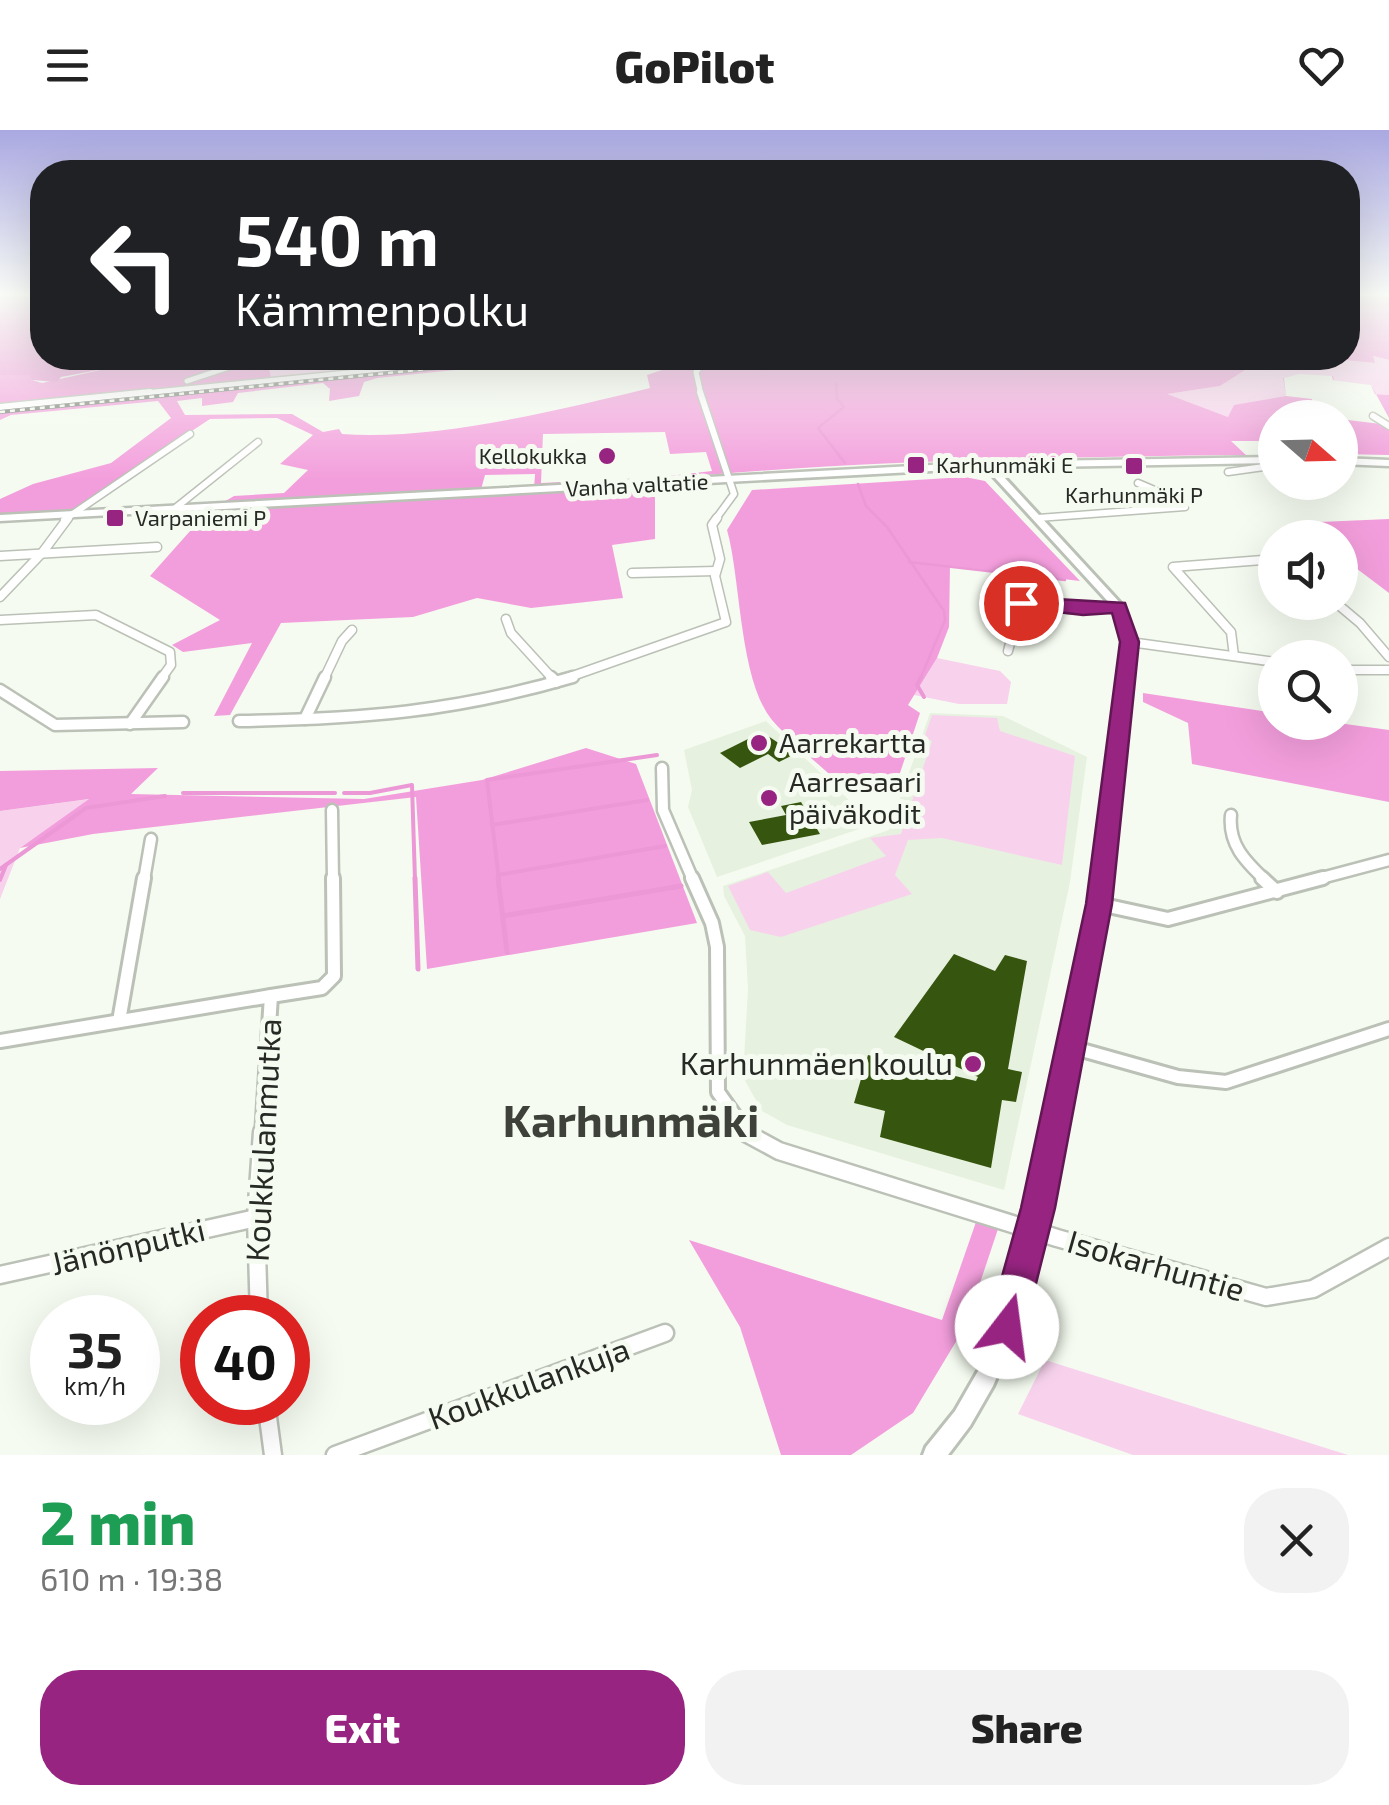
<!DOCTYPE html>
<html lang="en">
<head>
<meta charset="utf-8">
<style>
	body { margin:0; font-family:"Exo 2",sans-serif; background:#f2f2f2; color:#222; height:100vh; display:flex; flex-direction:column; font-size:38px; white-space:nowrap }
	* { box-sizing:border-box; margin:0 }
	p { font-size:32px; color:#767676 }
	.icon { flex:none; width:55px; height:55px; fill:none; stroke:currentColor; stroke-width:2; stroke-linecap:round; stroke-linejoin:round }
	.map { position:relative; height:1325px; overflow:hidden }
	.drawer { display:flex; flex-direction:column; background:#fff; flex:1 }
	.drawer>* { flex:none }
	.banner { position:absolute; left:30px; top:30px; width:1330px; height:210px; border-radius:40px; box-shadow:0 10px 40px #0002; background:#202124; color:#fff; overflow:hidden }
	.needle { width:65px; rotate:110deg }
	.buttons { position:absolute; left:1258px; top:270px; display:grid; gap:20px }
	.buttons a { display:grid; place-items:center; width:100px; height:100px; border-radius:50%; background:#fff; box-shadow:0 10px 40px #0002; font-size:50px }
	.speed { position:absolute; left:30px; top:1165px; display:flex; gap:20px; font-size:50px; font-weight:700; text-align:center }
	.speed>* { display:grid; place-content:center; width:130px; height:130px; border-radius:50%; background:#fff; box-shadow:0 10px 40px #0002; line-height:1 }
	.speed small { font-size:25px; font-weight:400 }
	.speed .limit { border:15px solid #d22; background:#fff; color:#111 }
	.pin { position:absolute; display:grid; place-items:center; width:85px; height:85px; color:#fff; margin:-42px; border:5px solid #fff; border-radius:50%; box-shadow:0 2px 10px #0007 }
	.me { position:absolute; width:110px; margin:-55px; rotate:15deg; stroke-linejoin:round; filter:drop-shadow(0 0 8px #0008) }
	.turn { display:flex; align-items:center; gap:35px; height:210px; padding:0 40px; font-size:45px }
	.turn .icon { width:130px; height:130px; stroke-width:2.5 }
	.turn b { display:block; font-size:70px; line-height:85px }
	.round { display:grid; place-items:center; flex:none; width:105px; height:105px; border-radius:40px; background:#f2f2f2 }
	.overview { display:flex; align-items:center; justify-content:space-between; height:170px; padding:0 40px }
	h1 { font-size:60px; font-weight:800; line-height:75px; color:#1e9e55 }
	.cta { display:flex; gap:20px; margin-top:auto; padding:20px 40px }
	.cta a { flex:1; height:115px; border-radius:40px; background:#972481; color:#fff; font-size:40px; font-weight:800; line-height:115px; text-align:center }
	.cta a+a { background:#f2f2f2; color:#222 }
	header { display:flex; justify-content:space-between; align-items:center; height:130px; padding:0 40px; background:#fff; font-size:45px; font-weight:800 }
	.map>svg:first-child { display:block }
	.built { fill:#e7f1df }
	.green { fill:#f8d2ed }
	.forest { fill:#f39edc; fill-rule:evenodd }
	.water { fill:#ec97d6 }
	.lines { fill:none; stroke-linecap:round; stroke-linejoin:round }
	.stream-far2 { stroke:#ec97d6; stroke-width:2.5 }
	.stream-far1 { stroke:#ec97d6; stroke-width:4 }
	.stream { stroke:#ec97d6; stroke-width:5 }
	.building { fill:#36560f }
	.minor-far5-casing { stroke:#bbc1b6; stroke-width:8 }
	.minor-far4-casing { stroke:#bbc1b6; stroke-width:9 }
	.minor-far3-casing { stroke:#bbc1b6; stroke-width:11 }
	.minor-far2-casing { stroke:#bbc1b6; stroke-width:15 }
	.minor-far1-casing { stroke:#bbc1b6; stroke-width:18 }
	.minor-casing { stroke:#bbc1b6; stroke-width:21 }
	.tertiary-casing { stroke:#bbc1b6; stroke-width:6 }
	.secondary-casing { stroke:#bbc1b6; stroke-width:5 }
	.minor-far5 { stroke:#fff; stroke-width:5 }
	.minor-far4 { stroke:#fff; stroke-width:6 }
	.minor-far3 { stroke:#fff; stroke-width:8 }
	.minor-far2 { stroke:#fff; stroke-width:10 }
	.minor-far1 { stroke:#fff; stroke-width:12 }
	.minor { stroke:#fff; stroke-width:16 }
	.tertiary { fill:#fff; fill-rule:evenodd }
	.secondary { fill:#fff; fill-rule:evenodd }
	.rail-casing { stroke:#7a7f77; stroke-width:4 }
	.rail { stroke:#f5fbf0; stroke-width:2.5; stroke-dasharray:5; stroke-linecap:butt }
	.route { fill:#972481; stroke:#621754; stroke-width:2.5 }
	.poi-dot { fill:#972481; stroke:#f5fbf0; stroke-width:4 }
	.labels { text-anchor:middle; stroke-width:10; stroke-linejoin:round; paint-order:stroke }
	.far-poi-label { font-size:22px; fill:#262924; stroke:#f5fbf0; text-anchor:start }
	.far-street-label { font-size:22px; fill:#262924; stroke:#f5fbf0 }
	.poi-label { font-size:28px; fill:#262924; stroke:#f5fbf0; text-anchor:start }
	.near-poi-label { font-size:32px; fill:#262924; stroke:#f5fbf0; text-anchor:end }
	.near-street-label { font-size:32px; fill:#262924; stroke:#f5fbf0 }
	.near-district-label { font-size:45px; font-weight:bold; fill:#3d4139; stroke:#f5fbf0 }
</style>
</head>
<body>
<header><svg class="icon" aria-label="menu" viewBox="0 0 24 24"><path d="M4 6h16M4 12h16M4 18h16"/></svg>GoPilot<svg class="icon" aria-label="heart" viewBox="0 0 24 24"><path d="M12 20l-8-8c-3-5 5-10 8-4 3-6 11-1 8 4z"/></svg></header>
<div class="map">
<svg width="1389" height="1325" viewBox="0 0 1389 1325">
	<rect width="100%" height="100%" fill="#f5fbf0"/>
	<g class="built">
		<polygon points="930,583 1003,586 1087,627 1070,752 1004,1060 787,995 762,981 743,947 748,859 745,806 724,766 723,756 889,700"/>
		<polygon points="766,591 874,694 717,747 688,677 692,660 684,620"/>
	</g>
	<g class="green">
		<polygon points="1372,226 1389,230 1389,265 1375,264 1371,255 1333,250 1332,246 1299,244 1283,248 1286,266 1228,287 1165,264 1220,256 1244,240 1155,228 1291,228 1325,233 1331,229 1374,233"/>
		<polygon points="294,228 370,228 372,237 270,248 256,231"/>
		<polygon points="937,528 1000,541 1011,552 1007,574 959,574 914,565"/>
		<polygon points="932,585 997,588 1000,601 1075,626 1062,735 942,708 908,710 895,745 912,764 781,807 750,800 728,756 768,742 786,763 886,726 870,708 901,704 932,611 924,608"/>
		<polygon points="90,669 20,718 0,769 0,681"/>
		<polygon points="1045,1230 1348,1325 1133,1325 1018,1284"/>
	</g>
	<g class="forest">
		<polygon points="1389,164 1389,230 1373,226 1375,233 1331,229 1325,233 1291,228 1348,228 1348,167"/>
		<path d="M 132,228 L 294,228 L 258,231 L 269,239 L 271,248 L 371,237 L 370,228 L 573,228 L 377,248 L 364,252 L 359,266 L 329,271 L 330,259 L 323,253 L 238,263 L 233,272 L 202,276 L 202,268 L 177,271 L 185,285 L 292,284 L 323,302 L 339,299 L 342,304 C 434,311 560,280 650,258 L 647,245 L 674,236 L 672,228 L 768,228 L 764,236 L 868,236 L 869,228 L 1225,231 L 1245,240 L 1220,256 L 1167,264 L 1228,287 L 1234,275 L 1286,266 L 1283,248 L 1299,244 L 1333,246 L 1334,250 L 1371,255 L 1375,264 L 1389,265 L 1389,288 L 1371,255 L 1333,250 L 1332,246 L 1299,244 L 1284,248 L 1286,266 L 1312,269 L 1313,286 L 1326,287 L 1275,288 L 1275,317 L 1268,311 L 1231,311 L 1246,325 C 1047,327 854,330 655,350 L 655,409 L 612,415 L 623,468 L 531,478 L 477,468 L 413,487 L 281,493 L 230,585 L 214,586 L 252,513 L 183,522 L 172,515 L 220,490 L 150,446 L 207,382 L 234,366 L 284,363 L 308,340 L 280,334 L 313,305 L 277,288 L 210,289 L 58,389 L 0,392 L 0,369 L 33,354 L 111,333 L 171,288 L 158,271 L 11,285 L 0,290 L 0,245 L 30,245 L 32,250 L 42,253 L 114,237 ZM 665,302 L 670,324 L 706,322 L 712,341 L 652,348 L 541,353 L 543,304 ZM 535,344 L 534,360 L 480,363 L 485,345 Z"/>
		<polygon points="1340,289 1389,295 1389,325 1340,324"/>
		<path d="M 965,347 L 985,351 L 1080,451 L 950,436 L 949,497 L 937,528 L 908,575 L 920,583 L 899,646 L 841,655 C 819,634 792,613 772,590 C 739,550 741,449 727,400 L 752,360 Z"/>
		<polygon points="1389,389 1389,463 1340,426 1340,408 1316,407 1297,393"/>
		<polygon points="1143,563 1275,583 1275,592 1338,593 1389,600 1389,672 1192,634 1188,593 1143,572"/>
		<polygon points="586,618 636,634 697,793 427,839 416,667 93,704 20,718 89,669 0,681 0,641 158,638 131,664 364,669 482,650"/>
		<polygon points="976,1092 998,1099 966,1195 913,1283 851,1325 781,1325 740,1197 689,1110 942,1190"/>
	</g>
	<polygon class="water" points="0,164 42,164 42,228 132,228 114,237 61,247 57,252 32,250 29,245 0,245"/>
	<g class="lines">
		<g class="stream-far2">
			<polyline points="836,254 837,269 844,277 818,298 845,333"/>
			<polyline points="858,354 866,376 887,397 944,481 945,490 920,549"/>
			<polyline points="909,432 1065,450"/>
		</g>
		<g class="stream-far1">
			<polyline points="921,547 917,555 924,567"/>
			<polyline points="183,663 335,663"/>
			<polyline points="344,663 370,663 412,655 415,750"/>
			<polyline points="492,695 647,670"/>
			<polyline points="0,739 86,678 165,666"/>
			<polyline points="498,745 665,716"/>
			<polyline points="0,750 6,735"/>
			<polyline points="499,750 487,650 657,625"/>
		</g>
		<g class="stream">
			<polyline points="415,748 418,839"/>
			<polyline points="498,748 507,822"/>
			<polyline points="503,786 681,756"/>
		</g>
	</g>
	<g class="building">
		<polygon points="762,602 795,624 779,632 768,624 740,638 720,623"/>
		<polygon points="801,672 820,704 762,715 749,692 786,685 781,676"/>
		<polygon points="954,824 995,841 1005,825 1027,831 1008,939 1022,942 1016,972 1002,970 991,1038 880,1007 885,981 854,973 868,925 976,951 978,947 894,907"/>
	</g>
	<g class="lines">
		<defs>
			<g id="minor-far5">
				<polyline points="187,251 256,228"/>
				<polyline points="125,265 499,228"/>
				<polyline points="701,265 696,242 707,228"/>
			</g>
			<g id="minor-far4">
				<polyline points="700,262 734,364 715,390"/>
				<polyline points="0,277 150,262"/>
				<polyline points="1373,286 1389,296"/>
				<polyline points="1228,342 1271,336"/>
				<polyline points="1289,352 1301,364"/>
				<polyline points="174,379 258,312"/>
				<polyline points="1038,388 1185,377 1180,371 1138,353"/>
				<polyline points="64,390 190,304"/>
			</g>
			<g id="minor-far3">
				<polyline points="0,426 157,417"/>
				<polyline points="632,443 716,441"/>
				<polyline points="0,467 42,423 68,388"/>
				<polyline points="985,468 1069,479 1119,477"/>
				<polyline points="1335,472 1360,493 1389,527"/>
				<polyline points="506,489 511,503 553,549"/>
				<polyline points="0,490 96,485 170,522 171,535 161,549"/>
				<polyline points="1130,512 1275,532"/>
				<polyline points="1008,521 1021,473"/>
				<polyline points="1234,526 1231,502 1173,437 1275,429"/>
				<polyline points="1340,540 1389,540"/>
				<polyline points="324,549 342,511 352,500"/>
				<polyline points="564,549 726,492 715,446 720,429 712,395 717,388"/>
			</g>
			<g id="minor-far2">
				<polyline points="551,547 556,552"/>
				<polyline points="0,560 55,595 183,592"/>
				<polyline points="305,589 325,547"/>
				<path d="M 239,591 C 361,589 454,582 573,547"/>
				<polyline points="130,594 163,547"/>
				<polyline points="662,638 663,680 693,750"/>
				<polyline points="332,680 333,750"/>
				<path d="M 1231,685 C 1228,714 1245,731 1265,750"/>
				<polyline points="144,750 151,709"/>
				<polyline points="1314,750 1389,730"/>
			</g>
			<g id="minor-far1">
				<polyline points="692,748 712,793 717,817 718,962 748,1004"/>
				<polyline points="1262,748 1277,762"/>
				<polyline points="1099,774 1168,789 1323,748"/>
				<polyline points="271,866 322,858 334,846 333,748"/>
				<polyline points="119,891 144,748"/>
				<polyline points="0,911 271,866 262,1004"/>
				<polyline points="1071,917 1178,947 1226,952 1389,899"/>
			</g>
			<g id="minor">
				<polyline points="744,1002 779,1021 1057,1108 1266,1167 1313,1159 1389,1117"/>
				<polyline points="0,1145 256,1088"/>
				<polyline points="259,1188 256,1088 262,1002"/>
				<polyline points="266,1272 273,1325"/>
				<polyline points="335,1325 665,1203"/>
			</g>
			<polygon id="tertiary" points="985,333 991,333 1122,475 1135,512 1118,678 1105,777 1040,1116 1014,1206 993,1256 970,1296 948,1325 923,1325 926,1317 955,1281 978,1241 994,1204 1021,1116 1091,777 1105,678 1125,512 1114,478 985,337"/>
			<g id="secondary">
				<polygon points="1275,327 1275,333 988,338 0,391 0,385 988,332"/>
				<polygon points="1340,328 1389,330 1389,336 1340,334"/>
			</g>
		</defs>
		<use href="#minor-far5" class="minor-far5-casing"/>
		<use href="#minor-far4" class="minor-far4-casing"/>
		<use href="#minor-far3" class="minor-far3-casing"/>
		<use href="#minor-far2" class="minor-far2-casing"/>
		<use href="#minor-far1" class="minor-far1-casing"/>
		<use href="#minor" class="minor-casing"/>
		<use href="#tertiary" class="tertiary-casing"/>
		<use href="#secondary" class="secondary-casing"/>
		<use href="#minor-far5" class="minor-far5"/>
		<use href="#minor-far4" class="minor-far4"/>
		<use href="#minor-far3" class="minor-far3"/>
		<use href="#minor-far2" class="minor-far2"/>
		<use href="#minor-far1" class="minor-far1"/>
		<use href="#minor" class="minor"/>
		<use href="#tertiary" class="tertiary"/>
		<use href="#secondary" class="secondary"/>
		<defs>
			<polyline id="rail" points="0,282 536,228"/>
		</defs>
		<use href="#rail" class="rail-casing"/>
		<use href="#rail" class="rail"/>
	</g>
	<linearGradient id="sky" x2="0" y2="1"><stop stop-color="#a9a8e1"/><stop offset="0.47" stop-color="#fafdf8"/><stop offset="1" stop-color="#fafdf8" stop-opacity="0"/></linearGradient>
	<rect width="1389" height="350" fill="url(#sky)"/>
	<polygon class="route" points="1021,467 1125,473 1139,512 1112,774 1055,1078 1025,1197 1020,1210 1007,1215 994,1210 988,1197 1021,1078 1086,774 1120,512 1112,483 1083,485 1015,477 1012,473"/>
	<g class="poi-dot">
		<circle cx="607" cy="326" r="10"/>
		<rect x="906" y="325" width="20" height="20" rx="5"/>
		<rect x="1124" y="326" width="20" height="20" rx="5"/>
		<rect x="105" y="378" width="20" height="20" rx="5"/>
		<circle cx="759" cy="613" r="10"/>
		<circle cx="769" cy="668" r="10"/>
		<circle cx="973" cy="934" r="10"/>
	</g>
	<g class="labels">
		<g class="far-poi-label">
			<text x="587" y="334" text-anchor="end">Kellokukka</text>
			<text x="936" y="343">Karhunmäki E</text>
			<text x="1134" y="373" text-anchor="middle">Karhunmäki P</text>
			<text x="135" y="396">Varpaniemi P</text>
		</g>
		<g class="far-street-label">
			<text transform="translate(637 355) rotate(-3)" y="8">Vanha valtatie</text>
		</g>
		<g class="poi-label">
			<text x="779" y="623">Aarrekartta</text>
			<text x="789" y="662">Aarresaari<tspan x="789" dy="32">päiväkodit</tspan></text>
		</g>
		<g class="near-poi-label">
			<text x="953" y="945">Karhunmäen koulu</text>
		</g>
		<g class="near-street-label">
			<text transform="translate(264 1010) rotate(-87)" y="11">Koukkulanmutka</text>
			<text transform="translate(128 1117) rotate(-13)" y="11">Jänönputki</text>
			<text transform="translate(1156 1136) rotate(16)" y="11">Isokarhuntie</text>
			<text transform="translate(529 1254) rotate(-20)" y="11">Koukkulankuja</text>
		</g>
		<g class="near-district-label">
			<text x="631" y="1007">Karhunmäki</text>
		</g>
	</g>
</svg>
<div class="buttons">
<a><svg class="needle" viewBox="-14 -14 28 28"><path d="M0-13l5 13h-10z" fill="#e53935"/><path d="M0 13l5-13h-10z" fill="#767676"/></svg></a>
<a><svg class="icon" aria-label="sound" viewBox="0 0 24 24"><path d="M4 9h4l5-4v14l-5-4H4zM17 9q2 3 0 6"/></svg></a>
<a><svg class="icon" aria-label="search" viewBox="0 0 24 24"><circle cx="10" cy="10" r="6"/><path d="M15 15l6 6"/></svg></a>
</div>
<div class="speed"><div>35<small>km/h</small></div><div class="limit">40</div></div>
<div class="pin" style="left:1021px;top:473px;background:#d93025"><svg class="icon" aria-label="arrive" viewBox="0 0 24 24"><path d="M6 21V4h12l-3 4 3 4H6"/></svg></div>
<svg class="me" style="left:1007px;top:1197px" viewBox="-20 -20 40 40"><circle r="19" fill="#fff"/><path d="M0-13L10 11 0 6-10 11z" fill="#972481"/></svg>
<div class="banner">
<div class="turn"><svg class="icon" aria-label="left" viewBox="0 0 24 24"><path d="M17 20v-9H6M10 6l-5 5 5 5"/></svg><div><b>540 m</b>Kämmenpolku</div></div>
</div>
</div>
<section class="drawer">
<div class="overview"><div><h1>2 min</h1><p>610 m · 19:38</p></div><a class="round"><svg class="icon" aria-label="close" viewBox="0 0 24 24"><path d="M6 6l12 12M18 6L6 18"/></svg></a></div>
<div class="cta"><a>Exit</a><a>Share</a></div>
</section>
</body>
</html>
